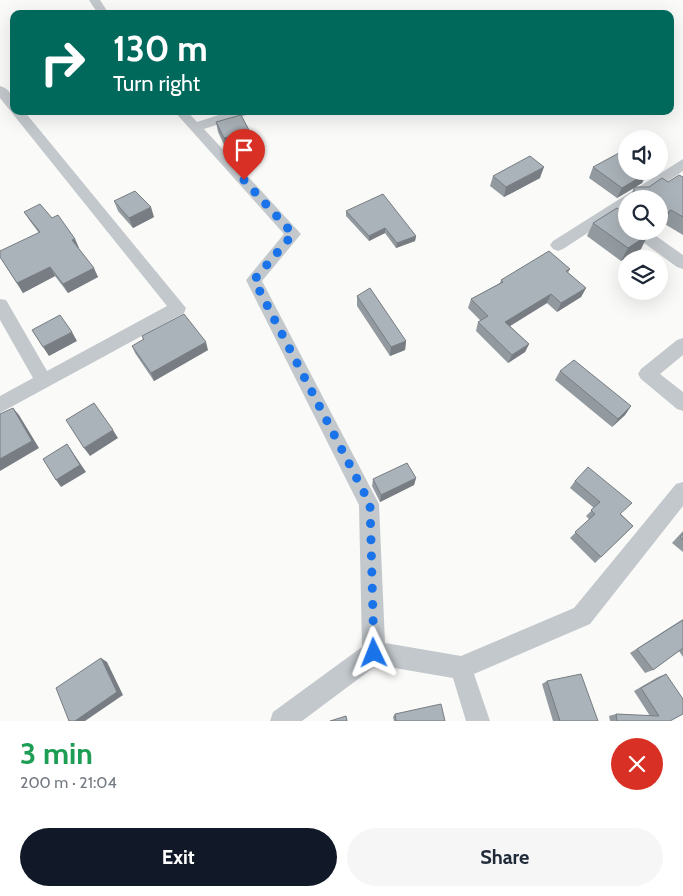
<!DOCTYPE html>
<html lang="en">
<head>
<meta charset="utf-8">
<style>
	body { margin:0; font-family:Cabin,sans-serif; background:#f6f6f7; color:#1f2937; height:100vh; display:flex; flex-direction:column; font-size:19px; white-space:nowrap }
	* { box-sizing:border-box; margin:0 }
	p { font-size:16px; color:#747a83 }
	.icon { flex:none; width:28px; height:28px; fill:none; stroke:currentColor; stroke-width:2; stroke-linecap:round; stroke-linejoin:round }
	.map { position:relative; height:721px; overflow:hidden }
	.drawer { display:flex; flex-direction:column; background:#fff; flex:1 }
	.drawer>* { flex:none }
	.top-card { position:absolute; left:10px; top:10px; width:664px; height:105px; border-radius:10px; box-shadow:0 5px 20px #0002; background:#00695c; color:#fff; overflow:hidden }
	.fabs { position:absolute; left:618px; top:130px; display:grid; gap:10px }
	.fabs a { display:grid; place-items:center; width:50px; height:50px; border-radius:50%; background:#fff; box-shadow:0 5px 20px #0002; font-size:25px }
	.pin { position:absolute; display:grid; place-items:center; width:42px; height:42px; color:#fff; margin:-51px -21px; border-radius:50% 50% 50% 0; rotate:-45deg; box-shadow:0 0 5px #0007 }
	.pin .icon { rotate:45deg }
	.me { position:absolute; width:55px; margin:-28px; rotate:358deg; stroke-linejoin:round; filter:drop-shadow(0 0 4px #0008) }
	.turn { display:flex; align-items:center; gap:18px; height:105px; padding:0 20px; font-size:22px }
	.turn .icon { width:65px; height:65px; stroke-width:2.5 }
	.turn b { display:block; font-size:35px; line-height:42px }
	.round { display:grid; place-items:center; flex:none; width:52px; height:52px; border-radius:26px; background:#f6f6f7 }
	.overview { display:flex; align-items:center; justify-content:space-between; height:85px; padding:0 20px }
	h1 { font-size:30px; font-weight:800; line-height:38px; color:#1e9e55 }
	.button { display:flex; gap:10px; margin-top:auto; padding:10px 20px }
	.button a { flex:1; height:58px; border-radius:30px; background:#111827; color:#fff; font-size:20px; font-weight:800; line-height:58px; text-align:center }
	.button a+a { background:#f6f6f7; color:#1f2937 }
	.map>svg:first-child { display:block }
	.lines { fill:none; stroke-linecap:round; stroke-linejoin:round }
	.minor { fill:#c3c8cc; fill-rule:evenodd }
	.wall { fill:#929a9f }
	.shaded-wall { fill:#777d82 }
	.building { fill:#aab3b9; stroke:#777d82 }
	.route { stroke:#1a73e8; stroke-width:9; stroke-dasharray:0 16.2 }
</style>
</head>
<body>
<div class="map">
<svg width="683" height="721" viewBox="0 0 683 721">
	<rect width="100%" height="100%" fill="#fafaf8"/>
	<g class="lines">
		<g class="minor">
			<polygon points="89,0 100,0 109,14 98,14"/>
			<path d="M 0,86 C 12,89 14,101 14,111 L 24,111 L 186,308 L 184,313 L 0,413 L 0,396 L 33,378 L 0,320 L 0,299 L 6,300 L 47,371 L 167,306 L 0,98 Z"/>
			<polygon points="174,111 187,111 197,122 231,111 251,111 250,114 204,129 301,234 262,281 379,504 385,643 461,656 574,608 676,484 683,482 683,506 590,624 474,674 490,721 466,721 453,678 377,665 302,721 270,721 273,712 362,647 359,505 246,280 284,234"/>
			<polygon points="683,159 683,171 641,199 626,199 626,208 563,249 558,251 553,249 550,245 553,241"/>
			<polygon points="631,231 649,231 683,255 683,269 677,267 633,235"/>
			<polygon points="683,338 683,355 660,374 683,392 683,411 677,409 641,379 638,374 641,369 677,340"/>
		</g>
	</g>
	<g class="wall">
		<polygon points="216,122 251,142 226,149 218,132"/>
		<polygon points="593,167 647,173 642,183 635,187 649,187 668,182 683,177 683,235 663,223 659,227 659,199 629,199 634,188 617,198 589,178"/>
		<polygon points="493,176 540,178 504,197 490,186"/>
		<polygon points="114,201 154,217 133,228 118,211"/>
		<polygon points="346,211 416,236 415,241 396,248 385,233 369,241 346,216"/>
		<polygon points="24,212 52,218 75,239 79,249 98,277 68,293 55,276 23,293 0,257 39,233 30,221"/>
		<polygon points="593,223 626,231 644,231 641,249 621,261 587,236"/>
		<polygon points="570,269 568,273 586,288 581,297 557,312 547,303 510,326 529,344 525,352 508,363 476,331 478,322 481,321 468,308 471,299 500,283 501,280"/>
		<polygon points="357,296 406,341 405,350 390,356 357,306"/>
		<polygon points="142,336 208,350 154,381 135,353 132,346 143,340"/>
		<polygon points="560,371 631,406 625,415 612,427 555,380"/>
		<polygon points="416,478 414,485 380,502 372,486 373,479"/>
		<polygon points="575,481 621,514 633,526 595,563 570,538 589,519 586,516 594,508 570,488"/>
		<polygon points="683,531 683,552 672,543"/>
		<polygon points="683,619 683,657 679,651 653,670 645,673 630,653"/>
		<polygon points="666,674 670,721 610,721 609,716 616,714 650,716 634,691 658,677"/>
		<polygon points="547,681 597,721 553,721 542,684"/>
		<polygon points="395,714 445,721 394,721 393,717"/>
	</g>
	<g class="shaded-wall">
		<polygon points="250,132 251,142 226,149 224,138"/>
		<polygon points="544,167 540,178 504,197 506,187"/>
		<polygon points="647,173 642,183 617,198 622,188"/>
		<polygon points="151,207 154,217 133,228 129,218"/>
		<polygon points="671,210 663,223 659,227 659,220 660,218"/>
		<polygon points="385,228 385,233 369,241 369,236"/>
		<polygon points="642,231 644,231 639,241 648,235 641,249 621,261 628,248"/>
		<polygon points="416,236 415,241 396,248 397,243"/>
		<polygon points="75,239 79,248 77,250 72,240"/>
		<polygon points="50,267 55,276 23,293 17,283"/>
		<polygon points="94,268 98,277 68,293 63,284"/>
		<polygon points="586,288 581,297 557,312 561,303"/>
		<polygon points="551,294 547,303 502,331 505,322"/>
		<polygon points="72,332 77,341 49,356 43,347"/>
		<polygon points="406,341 405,350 390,356 391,347"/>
		<polygon points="206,342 208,350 154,381 151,373"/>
		<polygon points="529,344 525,352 508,363 512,355"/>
		<polygon points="631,406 625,415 612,427 618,419"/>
		<polygon points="13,408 19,415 39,448 0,471 0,459"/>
		<polygon points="113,430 118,438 90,456 84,448"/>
		<polygon points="67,444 86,472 61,487 56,480"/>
		<polygon points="416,478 414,485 380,502 381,495"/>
		<polygon points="101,658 107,662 123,695 85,721 75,721"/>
	</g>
	<g class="building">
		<polygon points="241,115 250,132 224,138 216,122"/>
		<polygon points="619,153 626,158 626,171 645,171 647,173 622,188 593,167"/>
		<polygon points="530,156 544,167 506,187 493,176"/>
		<polygon points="679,175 683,177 683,217 671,210 660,218 659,217 659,199 634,199 639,196 634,192 634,187 649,187 662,178 668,182"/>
		<polygon points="135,191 151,207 129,218 114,201"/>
		<polygon points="383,194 416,236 397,243 385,228 369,236 346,211"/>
		<polygon points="40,204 52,218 58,215 75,239 72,240 94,268 63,284 50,267 17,283 0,257 0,251 40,232 24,212"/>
		<polygon points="617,208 626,215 626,231 642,231 648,235 628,248 593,223"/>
		<polygon points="549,251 570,269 566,271 586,288 561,303 551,294 505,322 529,344 512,355 478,322 488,316 471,299 503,282 501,280"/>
		<polygon points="370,288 406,341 391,347 357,296"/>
		<polygon points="184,314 206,342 151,373 132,346 144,339 142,336"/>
		<polygon points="60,315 72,332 43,347 32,330"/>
		<polygon points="574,360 631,406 618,419 560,371"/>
		<polygon points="94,403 113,430 84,448 66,420"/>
		<polygon points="13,408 32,441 0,459 0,414"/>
		<polygon points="67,444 80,465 56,480 43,459"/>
		<polygon points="407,463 416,478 381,495 373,479"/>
		<polygon points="588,467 632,503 620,514 633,526 601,557 575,532 595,514 591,510 600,502 575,481"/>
		<polygon points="683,534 683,540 680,537"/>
		<polygon points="683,620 683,648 653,670 637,649"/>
		<polygon points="101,658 117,692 75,721 69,721 56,688"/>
		<polygon points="581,674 598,721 560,721 547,681"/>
		<polygon points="666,674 683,699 683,714 670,721 617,721 616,714 659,716 641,688"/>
		<polygon points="441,704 445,721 396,721 395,714"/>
		<polygon points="346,716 347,721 330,721"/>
	</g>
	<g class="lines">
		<polyline class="route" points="244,180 293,234 254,280 370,504 374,653"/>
	</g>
</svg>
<div class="fabs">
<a><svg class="icon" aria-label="sound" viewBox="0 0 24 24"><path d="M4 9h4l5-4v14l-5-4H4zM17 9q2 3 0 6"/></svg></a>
<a><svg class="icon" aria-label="search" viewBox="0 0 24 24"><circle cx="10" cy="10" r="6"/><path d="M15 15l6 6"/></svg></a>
<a><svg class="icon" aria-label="layers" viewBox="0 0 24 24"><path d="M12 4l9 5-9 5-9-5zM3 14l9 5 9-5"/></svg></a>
</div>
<div class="pin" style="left:244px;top:180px;background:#d93025"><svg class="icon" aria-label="arrive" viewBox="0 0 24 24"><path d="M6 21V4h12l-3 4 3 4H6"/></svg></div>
<svg class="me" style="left:374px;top:653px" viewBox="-20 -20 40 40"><path d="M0-17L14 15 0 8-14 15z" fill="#1a73e8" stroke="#fff" stroke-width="4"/></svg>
<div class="top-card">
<div class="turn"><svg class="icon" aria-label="right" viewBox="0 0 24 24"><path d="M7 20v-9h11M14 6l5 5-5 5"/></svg><div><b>130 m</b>Turn right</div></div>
</div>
</div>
<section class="drawer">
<div class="overview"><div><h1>3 min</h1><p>200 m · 21:04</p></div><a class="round" style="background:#d93025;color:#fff"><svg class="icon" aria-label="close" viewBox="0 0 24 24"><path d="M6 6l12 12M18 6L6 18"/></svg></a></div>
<div class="button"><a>Exit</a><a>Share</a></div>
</section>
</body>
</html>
